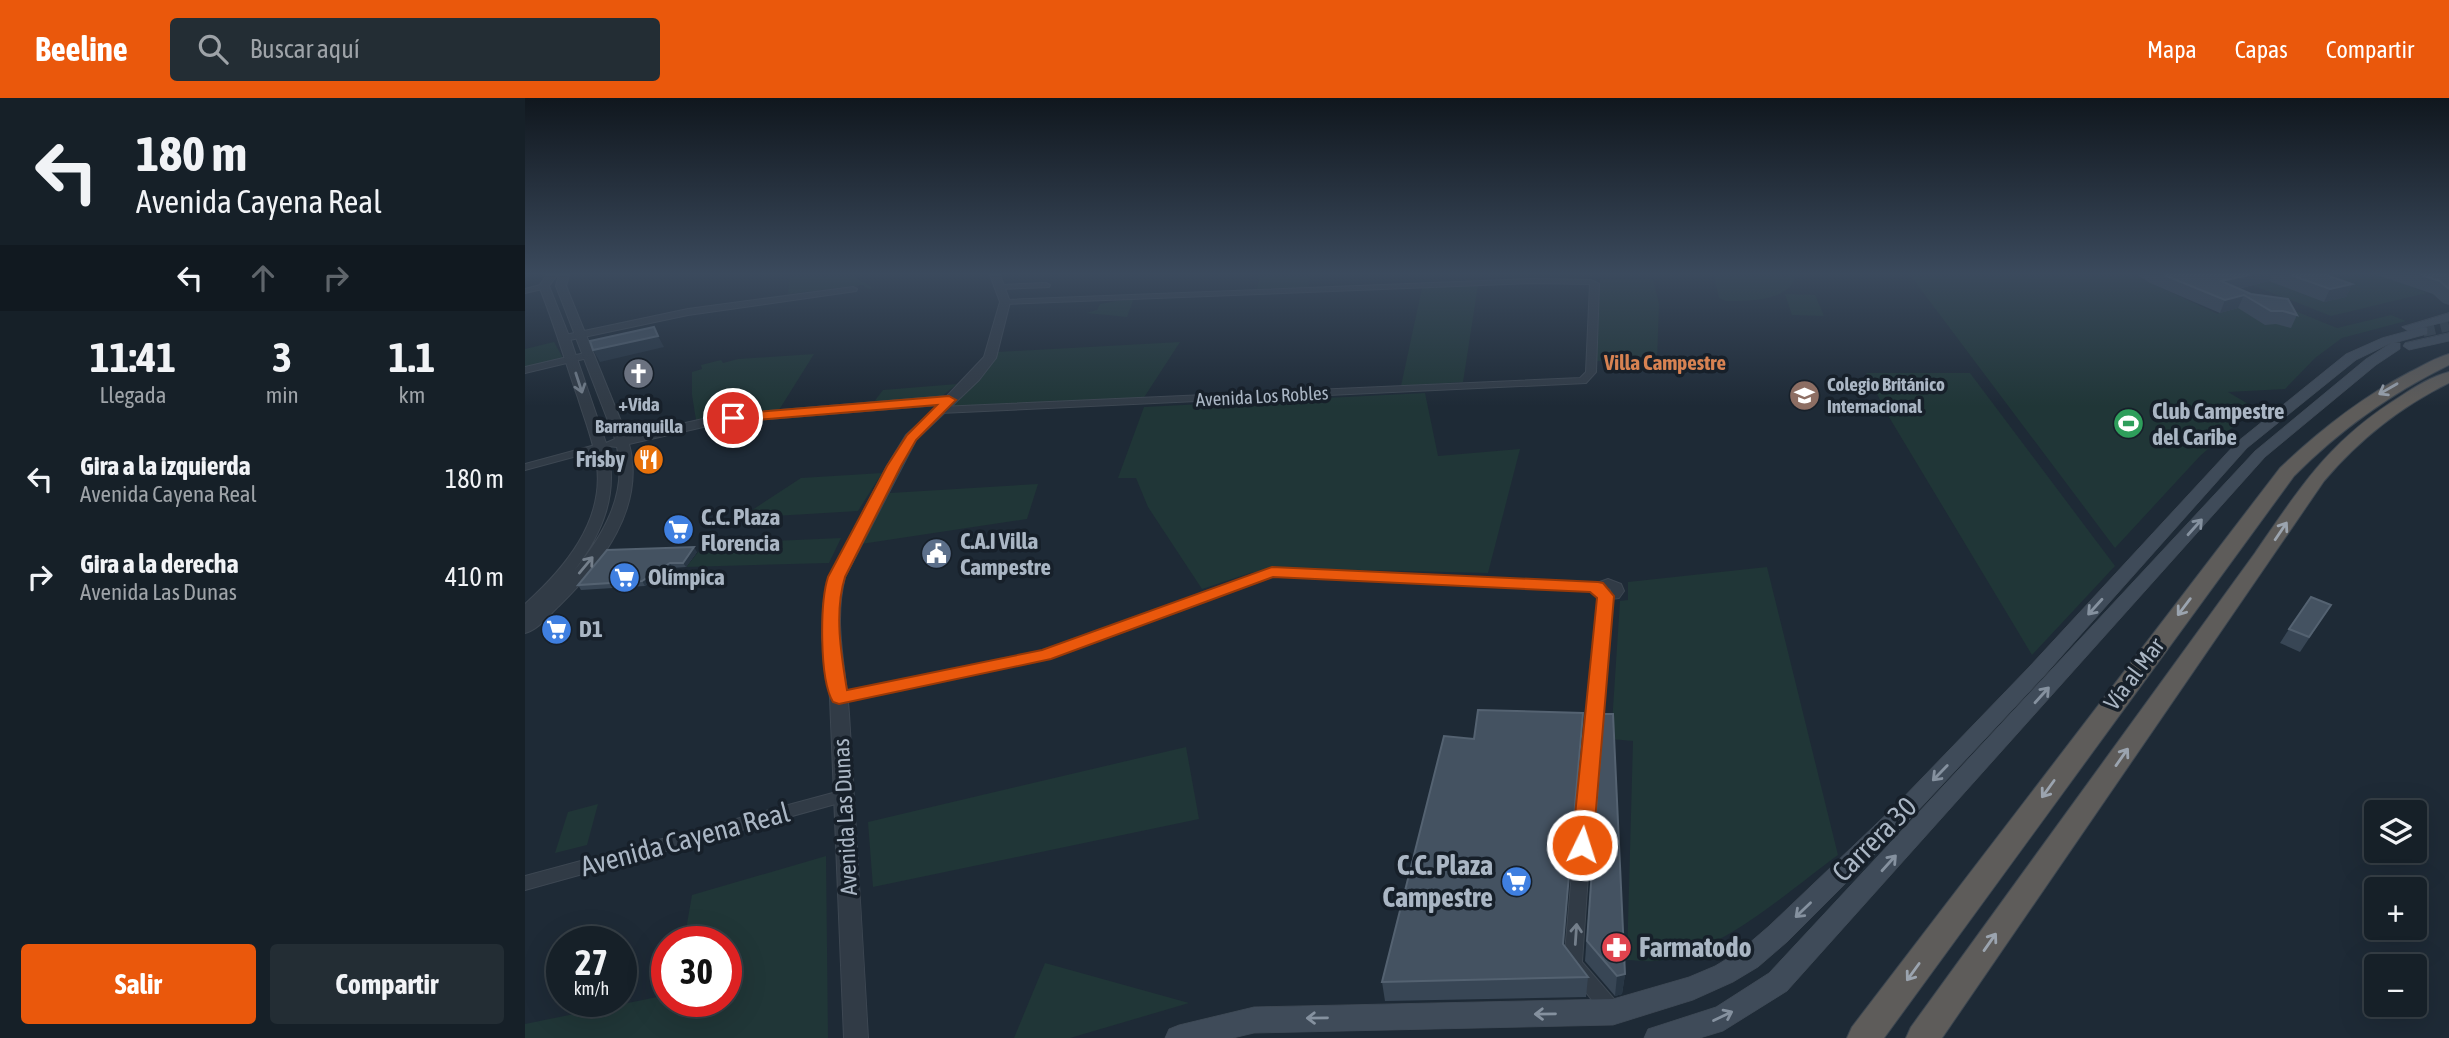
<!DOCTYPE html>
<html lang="es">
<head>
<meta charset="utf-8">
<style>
	body { margin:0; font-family:"Asap Condensed",sans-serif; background:#232d34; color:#f1f3f6; height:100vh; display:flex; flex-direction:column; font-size:26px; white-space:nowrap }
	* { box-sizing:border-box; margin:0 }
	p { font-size:23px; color:#9ea3a8 }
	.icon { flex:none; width:38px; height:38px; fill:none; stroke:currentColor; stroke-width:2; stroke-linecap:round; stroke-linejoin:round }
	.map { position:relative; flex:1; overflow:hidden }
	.details { display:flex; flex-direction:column; background:#162028; width:525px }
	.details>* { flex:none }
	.top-card { background:#162028; color:#f1f3f6; overflow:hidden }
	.tools { position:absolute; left:1839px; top:702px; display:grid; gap:14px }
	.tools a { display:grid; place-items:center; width:63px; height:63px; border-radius:7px; background:#162028; box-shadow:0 7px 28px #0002,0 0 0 2px #353e45; font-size:35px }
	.speed { position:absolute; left:21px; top:828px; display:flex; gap:14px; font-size:35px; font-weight:700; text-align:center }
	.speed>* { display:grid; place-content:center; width:91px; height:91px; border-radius:50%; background:#162028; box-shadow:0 7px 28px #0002,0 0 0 2px #353e45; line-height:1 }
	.speed small { font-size:18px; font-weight:400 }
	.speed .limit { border:10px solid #d22; background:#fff; color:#111 }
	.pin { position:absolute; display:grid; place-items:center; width:60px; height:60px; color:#fff; margin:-30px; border:4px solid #fff; border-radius:50%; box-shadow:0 2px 7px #0007 }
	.me { position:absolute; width:77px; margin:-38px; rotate:4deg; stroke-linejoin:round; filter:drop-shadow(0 0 5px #0008) }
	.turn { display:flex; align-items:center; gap:24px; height:147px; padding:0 21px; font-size:32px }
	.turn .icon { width:91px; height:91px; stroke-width:2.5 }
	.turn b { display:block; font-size:49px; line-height:60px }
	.lanes { display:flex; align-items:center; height:66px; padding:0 21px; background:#0003; justify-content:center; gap:35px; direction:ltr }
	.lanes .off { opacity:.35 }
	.eta { display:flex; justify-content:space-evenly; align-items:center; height:119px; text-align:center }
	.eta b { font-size:42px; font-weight:700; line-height:49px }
	.cta { display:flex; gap:14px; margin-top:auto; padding:14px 21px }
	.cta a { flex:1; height:80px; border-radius:7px; background:#ea580c; color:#fff; font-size:28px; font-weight:700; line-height:80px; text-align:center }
	.cta a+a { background:#232d34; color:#f1f3f6 }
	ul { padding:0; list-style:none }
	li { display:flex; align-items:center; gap:21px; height:98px; padding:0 21px }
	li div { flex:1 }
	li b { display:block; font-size:26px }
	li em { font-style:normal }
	header { display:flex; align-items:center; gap:42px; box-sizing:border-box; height:98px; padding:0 35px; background:#ea580c; color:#fff }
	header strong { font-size:33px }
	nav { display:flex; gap:38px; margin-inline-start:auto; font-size:24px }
	.search { width:490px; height:63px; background:#232d34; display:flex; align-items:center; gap:18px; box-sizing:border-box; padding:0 24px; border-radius:7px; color:#9ea3a8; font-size:26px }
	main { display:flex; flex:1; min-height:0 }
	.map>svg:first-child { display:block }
	.green { fill:#203637 }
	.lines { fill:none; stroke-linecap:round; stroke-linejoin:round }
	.secondary-tunnel { stroke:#333f4b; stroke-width:12; stroke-dasharray:12 6; stroke-linecap:butt }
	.minor-casing { stroke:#3d4752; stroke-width:2 }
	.tertiary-casing { stroke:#3d4752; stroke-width:2 }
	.secondary-casing { stroke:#3d4752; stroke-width:1 }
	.trunk-casing { stroke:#3c4650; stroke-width:2 }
	.minor { fill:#313b46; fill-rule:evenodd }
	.tertiary { fill:#313b46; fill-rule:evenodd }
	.secondary { fill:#3f4b59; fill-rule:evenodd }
	.trunk { fill:#5e5c5a; fill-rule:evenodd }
	.wall { fill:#384655 }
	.shaded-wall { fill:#283644 }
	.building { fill:#445261; stroke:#546271; stroke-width:2 }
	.oneway { stroke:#747f8b }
	.oneway2 { stroke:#9ba4af }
	.oneway3 { stroke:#85919f }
	.route { fill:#ea580c; stroke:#983908; stroke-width:2 }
	.labels { text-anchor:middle; stroke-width:7; stroke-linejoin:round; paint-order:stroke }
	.far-poi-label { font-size:19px; font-weight:bold; fill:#aab6c4; stroke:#17202a; text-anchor:start }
	.far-street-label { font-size:19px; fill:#aab6c4; stroke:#17202a }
	.far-quarter-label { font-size:21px; font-weight:bold; fill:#d78252; stroke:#17202a }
	.poi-label { font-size:23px; font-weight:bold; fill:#aab6c4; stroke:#17202a; text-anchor:start }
	.street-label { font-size:23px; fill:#aab6c4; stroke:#17202a }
	.near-street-label { font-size:28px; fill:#aab6c4; stroke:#17202a }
	.near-poi-label { font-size:28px; font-weight:bold; fill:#aab6c4; stroke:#17202a; text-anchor:end }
</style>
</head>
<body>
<header>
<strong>Beeline</strong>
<div class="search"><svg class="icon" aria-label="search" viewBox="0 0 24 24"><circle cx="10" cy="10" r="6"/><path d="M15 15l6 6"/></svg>Buscar aquí</div>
<nav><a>Mapa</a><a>Capas</a><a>Compartir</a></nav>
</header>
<main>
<section class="details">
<div class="top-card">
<div class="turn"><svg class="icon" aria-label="left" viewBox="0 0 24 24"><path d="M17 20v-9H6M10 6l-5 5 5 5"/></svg><div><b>180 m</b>Avenida Cayena Real</div></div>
<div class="lanes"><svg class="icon" aria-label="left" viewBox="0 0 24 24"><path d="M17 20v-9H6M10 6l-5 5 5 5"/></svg><svg class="icon off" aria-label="ahead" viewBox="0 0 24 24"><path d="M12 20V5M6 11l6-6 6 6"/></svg><svg class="icon off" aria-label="right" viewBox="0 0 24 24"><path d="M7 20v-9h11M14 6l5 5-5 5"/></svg></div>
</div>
<div class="eta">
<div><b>11:41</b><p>Llegada</p></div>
<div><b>3</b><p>min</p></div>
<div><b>1.1</b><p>km</p></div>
</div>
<ul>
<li><svg class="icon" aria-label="left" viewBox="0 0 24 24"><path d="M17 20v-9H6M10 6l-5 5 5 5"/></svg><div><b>Gira a la izquierda</b><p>Avenida Cayena Real</p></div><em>180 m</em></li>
<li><svg class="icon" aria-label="right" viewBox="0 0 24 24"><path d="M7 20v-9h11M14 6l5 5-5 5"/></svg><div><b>Gira a la derecha</b><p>Avenida Las Dunas</p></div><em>410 m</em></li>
</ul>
<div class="cta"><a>Salir</a><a>Compartir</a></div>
</section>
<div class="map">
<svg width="1924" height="940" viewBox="0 0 1924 940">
	<rect width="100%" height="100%" fill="#1e2a36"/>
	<g class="green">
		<polygon points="265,177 331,177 331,180 348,190 344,191 338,187 263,196"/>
		<polygon points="735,177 785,177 784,190 732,191"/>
		<path d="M 1189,177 L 1269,177 L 1270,181 C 1260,204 1222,203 1201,203 L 1194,200 Z"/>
		<polygon points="1385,177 1608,177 1693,216 1712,191 1716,191 1812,230 1866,217 1881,223 1817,240 1790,260 1760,291 1703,294 1730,310 1675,358 1590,450"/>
		<polygon points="1775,177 1856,177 1902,195 1806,218 1727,187"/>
		<polygon points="1075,181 1128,181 1134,206 1132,262 1072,263"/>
		<polygon points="953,187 938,284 876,288 897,190"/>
		<polygon points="1260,196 1290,197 1299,218 1267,217"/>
		<polygon points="609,200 602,219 561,215 572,212 575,206"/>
		<polygon points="29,244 38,260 0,269 0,251"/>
		<polygon points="655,244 618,301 428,310 426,307 472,254"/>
		<polygon points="289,256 254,312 171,322 167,297 167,274 177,271 176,267 196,262 198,265 213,261"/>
		<polygon points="1341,275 1445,275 1590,468 1507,557 1364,319"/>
		<polygon points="432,286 415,300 348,305 358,292"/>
		<polygon points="900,295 913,358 995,351 963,475 754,470 725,475 677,491 623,409 611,380 593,380 619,309"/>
		<polygon points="357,375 333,413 215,420 276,380"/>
		<polygon points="513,386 502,421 336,446 365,395"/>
		<polygon points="316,440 304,465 161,469 180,446"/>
		<path d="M 1242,469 L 1313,757 C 1262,794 1193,858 1129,863 C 1121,864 1111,862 1102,862 L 1108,643 L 1086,641 L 1095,503 L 1103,502 L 1103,484 Z"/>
		<polygon points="661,649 674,721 348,789 343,724"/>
		<polygon points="73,706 62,747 30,755 43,714"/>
		<polygon points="301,758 303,940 0,940 0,926 142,897 142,903 201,903 201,844 159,843 167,797"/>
		<polygon points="520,865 664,905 545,940 489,940"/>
	</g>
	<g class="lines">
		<polyline class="secondary-tunnel" points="1898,233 1924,227"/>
		<defs>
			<g id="minor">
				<polygon points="1008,181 1066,182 1074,186 1071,274 1061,285 415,315 410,312 415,309 1055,280 1061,274 1065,186 1008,185 480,206 476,204 480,202"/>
				<polygon points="521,185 525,187 524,189 474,191 470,189 474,187"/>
				<polygon points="19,186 23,188 22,190 0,195 0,191"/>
				<polygon points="328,189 332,191 331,193 163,217 40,243 36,240 40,237 163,211"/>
				<polygon points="64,254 69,257 67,259 0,275 0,269"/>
				<polygon points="74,346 78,347 78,351 0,372 0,366"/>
				<path d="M 747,470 L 1072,485 L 1083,481 L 1096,486 L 1099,493 L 1094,500 L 1086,501 L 1072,648 L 1057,864 L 1095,908 L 1097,914 L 1095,920 L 1088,923 L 1081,920 L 1039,866 L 1058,648 L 1073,500 L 1068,493 L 748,478 L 525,560 L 314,605 L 309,604 L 307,600 L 309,596 L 314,595 L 517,553 ZM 1083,490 L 1086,491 L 1086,493 L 1081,493 L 1080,491 Z"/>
				<polygon points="319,692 325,694 327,698 325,702 0,792 0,778"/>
			</g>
			<path id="tertiary" d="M 22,177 L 32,177 L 24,188 L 46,243 L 81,345 L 90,341 L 31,188 L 34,177 L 44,177 L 41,188 L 102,338 L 196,317 L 422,298 L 459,259 L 475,204 L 465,177 L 475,177 L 485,204 L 471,260 L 454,282 L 391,342 L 320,479 C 308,526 321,569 324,616 C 331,724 337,832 343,940 L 319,940 L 305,600 L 297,539 L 298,508 L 304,479 L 362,368 L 381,337 L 414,307 L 196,325 L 104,346 C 121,409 77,466 34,508 C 24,517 13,532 0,535 L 0,506 C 39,471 79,424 72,368 C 69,344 60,323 53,300 C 40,263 29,225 14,188 ZM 82,348 L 92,349 C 103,396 78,438 49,473 C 78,434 94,396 82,348 Z"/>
			<g id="secondary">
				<polygon points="1924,215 1924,223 1883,233 1877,229"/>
				<polygon points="1898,229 1902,230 1902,236 1869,245 1875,245 1875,251 1851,267 1740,359 1262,893 1198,933 1175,940 1119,940 1123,931 1191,909 1244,875 1730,353 1841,261 1866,245 1831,262 1722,350 1519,578 1387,719 1262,844 1233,869 1208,884 1168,902 1088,927 729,935 708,940 640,940 644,931 654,927 729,909 1088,901 1164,879 1190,868 1215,853 1244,828 1371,707 1505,568 1712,344 1821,256 1857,240"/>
				<polygon points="1924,235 1924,243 1884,252 1878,248 1880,245"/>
			</g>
			<g id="trunk">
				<path d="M 1924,256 L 1924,267 C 1865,296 1815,332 1769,378 L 1359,940 L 1322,940 L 1327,929 L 1755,370 C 1795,332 1836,300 1885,274 C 1897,268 1910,260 1924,256 Z"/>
				<path d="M 1924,274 L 1924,285 C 1875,309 1834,342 1799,383 L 1417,940 L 1381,940 L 1386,929 L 1730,455 C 1777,387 1804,343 1876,298 C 1890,289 1907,278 1924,274 Z"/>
			</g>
		</defs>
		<use href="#minor" class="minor-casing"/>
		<use href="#tertiary" class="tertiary-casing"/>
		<use href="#secondary" class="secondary-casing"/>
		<use href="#trunk" class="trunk-casing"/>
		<use href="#minor" class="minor"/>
		<use href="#tertiary" class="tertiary"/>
		<use href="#secondary" class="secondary"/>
		<use href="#trunk" class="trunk"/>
	</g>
	<g class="wall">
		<polygon points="1612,177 1801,177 1827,186 1821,199 1799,204 1744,183 1713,191 1772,217 1766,230 1751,226 1740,227 1713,210 1695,215 1625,185"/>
		<polygon points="1852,177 1924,177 1924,207 1918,205 1908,196"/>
		<polygon points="172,454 161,469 147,470 120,488 56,492 53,487"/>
		<polygon points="1797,521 1775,554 1755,545 1764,531"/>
		<polygon points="1076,636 1100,876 1097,896 1090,898 1060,863"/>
		<polygon points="1063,879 1061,899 860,903 857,884"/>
	</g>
	<g class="shaded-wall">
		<polygon points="1724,177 1747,177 1744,183 1691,196 1696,183"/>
		<polygon points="1827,186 1821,199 1799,204 1805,191"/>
		<polygon points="1719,197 1713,210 1695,215 1700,202"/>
		<polygon points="133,238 139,249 75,264 68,252"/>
		<polygon points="169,449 172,454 161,469 158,465"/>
		<polygon points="145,465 147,470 120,488 117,483"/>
		<polygon points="1100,876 1097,896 1090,898 1092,878"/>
	</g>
	<g class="building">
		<polygon points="1639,177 1724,177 1696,183 1726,196 1763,201 1772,217 1758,213 1746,213 1719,197 1700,202"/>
		<polygon points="1766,177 1801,177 1827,186 1805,191"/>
		<polygon points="1896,177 1924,177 1924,191 1915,183"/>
		<polygon points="129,229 133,238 68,252 65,243"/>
		<polygon points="169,449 158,465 145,465 117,483 53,487 82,452"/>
		<polygon points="1786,499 1806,507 1784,539 1764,531"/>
		<polygon points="953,612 1058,615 1038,846 1063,879 857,884 919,638 949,641"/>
		<polygon points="1078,616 1088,616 1100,876 1092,878 1062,843"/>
	</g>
	<defs><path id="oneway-shaft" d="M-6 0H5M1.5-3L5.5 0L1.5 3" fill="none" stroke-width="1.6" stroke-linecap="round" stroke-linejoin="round" transform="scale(1.75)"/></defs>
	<g class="oneway">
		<use href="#oneway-shaft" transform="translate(54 285) rotate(72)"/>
		<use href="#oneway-shaft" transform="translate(61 467) rotate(-50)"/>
		<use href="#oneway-shaft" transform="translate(1051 836) rotate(-86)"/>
	</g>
	<g class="oneway2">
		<use href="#oneway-shaft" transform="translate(1863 291) rotate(150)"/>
		<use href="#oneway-shaft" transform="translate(1756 433) rotate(-56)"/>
		<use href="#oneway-shaft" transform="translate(1659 509) rotate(127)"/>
		<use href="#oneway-shaft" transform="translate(1597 659) rotate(-55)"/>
		<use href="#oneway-shaft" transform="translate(1523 691) rotate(126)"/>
		<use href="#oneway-shaft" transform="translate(1465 844) rotate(-55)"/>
		<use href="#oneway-shaft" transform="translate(1388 874) rotate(126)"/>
	</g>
	<g class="oneway3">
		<use href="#oneway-shaft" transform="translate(1670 429) rotate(-48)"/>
		<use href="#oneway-shaft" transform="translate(1570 509) rotate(132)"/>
		<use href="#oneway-shaft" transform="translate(1517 597) rotate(-48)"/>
		<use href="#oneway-shaft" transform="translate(1415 675) rotate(134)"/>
		<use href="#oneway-shaft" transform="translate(1364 765) rotate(-48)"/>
		<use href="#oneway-shaft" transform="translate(1278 812) rotate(136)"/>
		<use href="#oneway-shaft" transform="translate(1020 916) rotate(179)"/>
		<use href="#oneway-shaft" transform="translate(1198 918) rotate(-26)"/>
		<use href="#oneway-shaft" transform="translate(792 920) rotate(179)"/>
	</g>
	<linearGradient id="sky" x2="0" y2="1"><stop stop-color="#10171e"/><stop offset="0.57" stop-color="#3b4a5d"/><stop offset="1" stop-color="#3b4a5d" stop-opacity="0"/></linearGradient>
	<rect width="1924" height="308" fill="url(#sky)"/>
	<path class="route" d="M 424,298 L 431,302 L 391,342 L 376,368 L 320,479 C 309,514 316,556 322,592 L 517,552 L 747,469 L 1073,484 L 1078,485 L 1089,498 L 1068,747 L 1065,753 L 1057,756 L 1050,753 L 1047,747 L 1072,500 L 1065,494 L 748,479 L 526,561 L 314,606 L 308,604 C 294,581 295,504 303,479 L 362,368 L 382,337 L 412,307 L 208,324 L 201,320 L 208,316 Z"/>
	<defs>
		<symbol id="church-disc" viewBox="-11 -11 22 22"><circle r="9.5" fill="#6b7280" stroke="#17202a"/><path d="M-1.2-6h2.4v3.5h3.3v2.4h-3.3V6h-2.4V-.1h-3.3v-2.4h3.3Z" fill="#fff"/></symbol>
		<symbol id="school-disc" viewBox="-11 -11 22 22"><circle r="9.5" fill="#8d6e63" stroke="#17202a"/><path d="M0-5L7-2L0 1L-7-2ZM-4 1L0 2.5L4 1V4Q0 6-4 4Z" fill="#fff"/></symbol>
		<symbol id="stadium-disc" viewBox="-11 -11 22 22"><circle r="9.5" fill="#2e9e5b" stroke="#17202a"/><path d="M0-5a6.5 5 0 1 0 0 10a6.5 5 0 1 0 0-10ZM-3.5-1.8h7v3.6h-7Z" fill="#fff"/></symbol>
		<symbol id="restaurant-disc" viewBox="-11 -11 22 22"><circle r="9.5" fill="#e8710a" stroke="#17202a"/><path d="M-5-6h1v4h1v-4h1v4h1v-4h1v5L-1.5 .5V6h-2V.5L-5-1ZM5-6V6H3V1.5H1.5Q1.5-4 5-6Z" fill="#fff"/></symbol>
		<symbol id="supermarket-disc" viewBox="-11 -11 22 22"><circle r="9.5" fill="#3f7fe0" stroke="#17202a"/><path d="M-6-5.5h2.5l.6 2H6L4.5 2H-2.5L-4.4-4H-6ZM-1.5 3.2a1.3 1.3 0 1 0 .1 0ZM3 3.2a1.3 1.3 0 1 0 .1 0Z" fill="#fff"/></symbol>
		<symbol id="civic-disc" viewBox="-11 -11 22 22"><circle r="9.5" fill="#5c6f8a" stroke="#17202a"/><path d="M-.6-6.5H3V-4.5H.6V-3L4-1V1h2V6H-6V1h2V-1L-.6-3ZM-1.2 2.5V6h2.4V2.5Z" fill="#fff"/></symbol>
		<symbol id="pharmacy-disc" viewBox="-11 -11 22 22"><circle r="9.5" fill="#e0444e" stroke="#17202a"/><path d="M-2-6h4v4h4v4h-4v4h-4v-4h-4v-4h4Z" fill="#fff"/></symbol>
	</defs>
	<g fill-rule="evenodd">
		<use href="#church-disc" x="96" y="258" width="35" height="35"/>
		<use href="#school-disc" x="1262" y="280" width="35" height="35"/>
		<use href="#stadium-disc" x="1586" y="308" width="35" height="35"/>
		<use href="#restaurant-disc" x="106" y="344" width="35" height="35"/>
		<use href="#supermarket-disc" x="136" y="414" width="35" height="35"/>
		<use href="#civic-disc" x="394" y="438" width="35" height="35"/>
		<use href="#supermarket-disc" x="82" y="462" width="35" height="35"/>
		<use href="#supermarket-disc" x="14" y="514" width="35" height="35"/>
		<use href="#supermarket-disc" x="974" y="766" width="35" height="35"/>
		<use href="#pharmacy-disc" x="1074" y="832" width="35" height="35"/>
	</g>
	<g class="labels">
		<g class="far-poi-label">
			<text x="1302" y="293">Colegio Británico<tspan x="1302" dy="22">Internacional</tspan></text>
			<text x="114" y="313" text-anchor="middle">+Vida<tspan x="114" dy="22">Barranquilla</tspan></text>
		</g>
		<g class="far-street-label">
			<text transform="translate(737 298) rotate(-3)" y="7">Avenida Los Robles</text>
		</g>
		<g class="far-quarter-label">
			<text x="1140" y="272">Villa Campestre</text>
		</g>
		<g class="poi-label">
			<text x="1627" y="321">Club Campestre<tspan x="1627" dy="26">del Caribe</tspan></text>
			<text x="100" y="369" text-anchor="end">Frisby</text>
			<text x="176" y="427">C.C. Plaza<tspan x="176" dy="26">Florencia</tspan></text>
			<text x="435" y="451">C.A.I Villa<tspan x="435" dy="26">Campestre</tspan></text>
			<text x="123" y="487">Olímpica</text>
			<text x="54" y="539">D1</text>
		</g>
		<g class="street-label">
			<text transform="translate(1609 576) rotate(-53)" y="8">Vía al Mar</text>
			<text transform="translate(320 719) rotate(-93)" y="8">Avenida Las Dunas</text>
		</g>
		<g class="near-street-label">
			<text transform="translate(160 741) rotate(-15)" y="10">Avenida Cayena Real</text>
			<text transform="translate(1349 741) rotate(-45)" y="10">Carrera 30</text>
		</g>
		<g class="near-poi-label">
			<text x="968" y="777">C.C. Plaza<tspan x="968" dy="32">Campestre</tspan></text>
			<text x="1114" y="859" text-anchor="start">Farmatodo</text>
		</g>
	</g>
</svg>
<div class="tools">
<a><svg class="icon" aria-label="layers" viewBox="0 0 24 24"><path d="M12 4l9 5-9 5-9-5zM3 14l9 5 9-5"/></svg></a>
<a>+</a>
<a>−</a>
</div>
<div class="speed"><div>27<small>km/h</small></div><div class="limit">30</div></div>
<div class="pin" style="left:208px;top:320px;background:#d93025"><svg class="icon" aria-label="arrive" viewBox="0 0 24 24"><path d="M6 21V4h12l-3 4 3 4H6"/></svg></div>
<svg class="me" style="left:1057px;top:747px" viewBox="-20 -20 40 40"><circle r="17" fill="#ea580c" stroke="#fff" stroke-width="3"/><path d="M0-11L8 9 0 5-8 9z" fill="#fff"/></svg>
</div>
</main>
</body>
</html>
